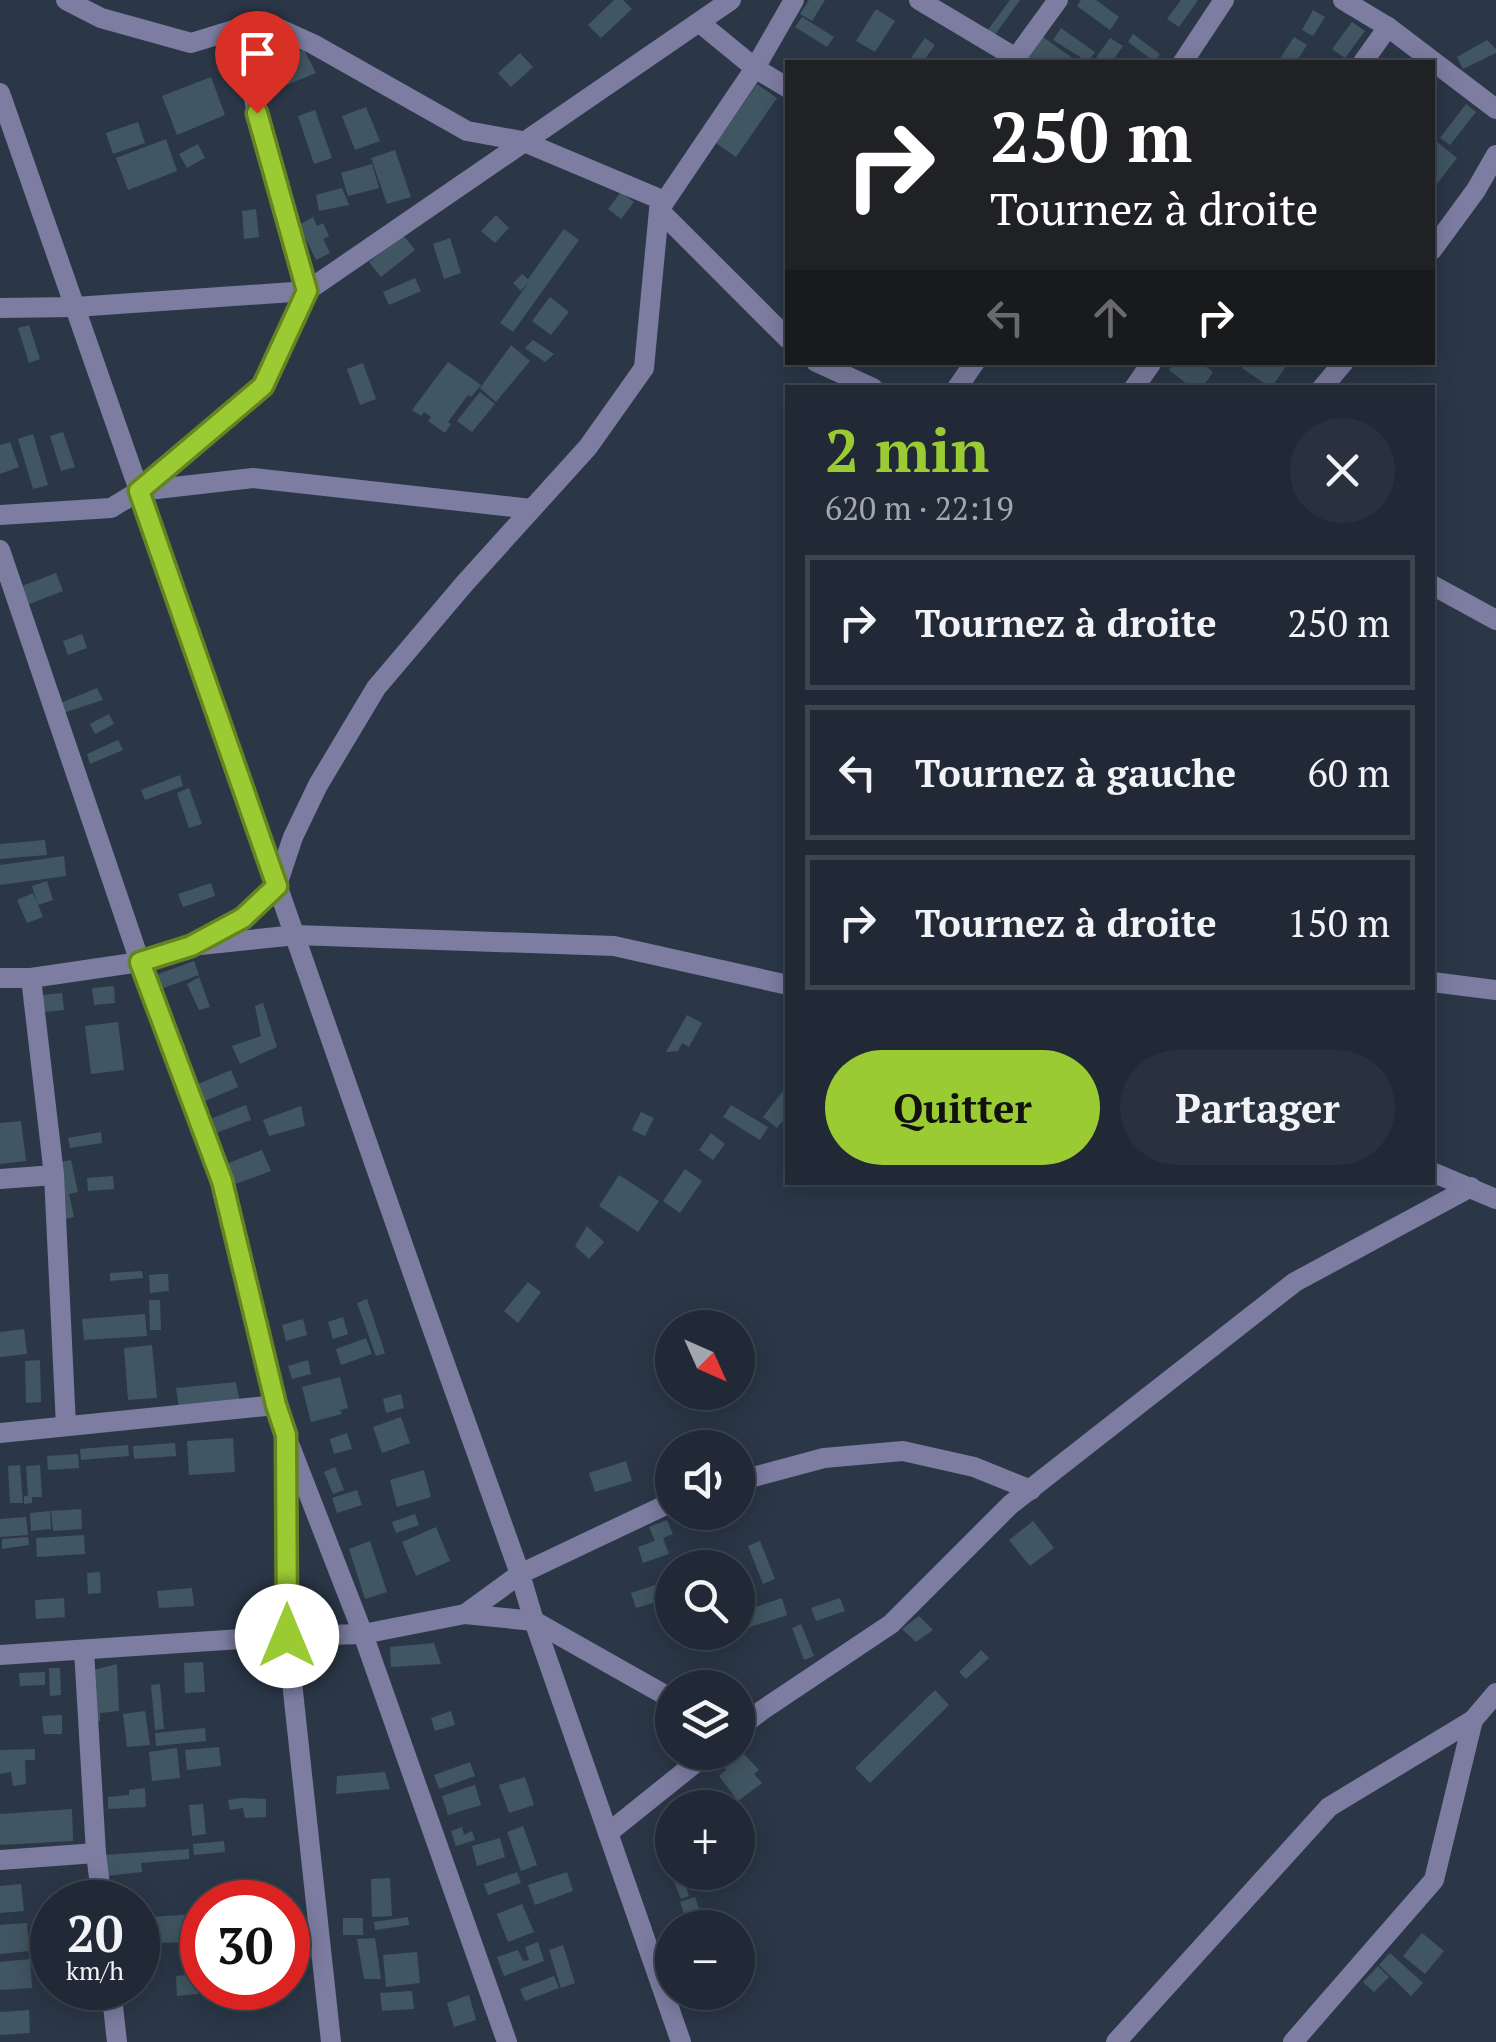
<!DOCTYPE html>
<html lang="fr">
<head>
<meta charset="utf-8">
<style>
	body { margin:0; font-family:"PT Serif",serif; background:#28313d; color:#f1f3f6; height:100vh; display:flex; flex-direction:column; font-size:38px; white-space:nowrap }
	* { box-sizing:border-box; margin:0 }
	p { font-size:32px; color:#a2a6ad }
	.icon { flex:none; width:55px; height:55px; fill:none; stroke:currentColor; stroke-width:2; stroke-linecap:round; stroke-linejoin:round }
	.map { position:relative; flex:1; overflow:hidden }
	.drawer { position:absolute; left:785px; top:385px; width:650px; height:800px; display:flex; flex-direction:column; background:#202935; border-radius:0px; box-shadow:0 5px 25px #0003,0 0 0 2px #3d4550 }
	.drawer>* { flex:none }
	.top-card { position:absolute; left:785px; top:60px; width:650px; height:305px; border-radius:0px; box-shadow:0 5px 25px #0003,0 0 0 2px #3d4550; background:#202124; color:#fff; overflow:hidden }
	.needle { width:65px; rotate:135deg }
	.fabs { position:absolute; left:655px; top:1310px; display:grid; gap:20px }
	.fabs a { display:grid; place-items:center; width:100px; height:100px; border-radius:50%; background:#202935; box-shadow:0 5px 25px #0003,0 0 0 2px #3d4550; font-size:50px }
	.speed { position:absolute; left:30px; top:1880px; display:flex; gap:20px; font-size:50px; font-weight:700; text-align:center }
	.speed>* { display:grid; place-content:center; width:130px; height:130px; border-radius:50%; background:#202935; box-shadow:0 5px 25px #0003,0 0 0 2px #3d4550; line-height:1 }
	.speed small { font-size:25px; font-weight:400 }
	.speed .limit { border:15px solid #d22; background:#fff; color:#111 }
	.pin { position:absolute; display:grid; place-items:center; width:85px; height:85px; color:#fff; margin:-102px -42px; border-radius:50% 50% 50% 0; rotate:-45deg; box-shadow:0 0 10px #0007 }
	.pin .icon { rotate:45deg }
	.me { position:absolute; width:110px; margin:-55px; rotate:0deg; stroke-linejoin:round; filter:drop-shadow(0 0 8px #0008) }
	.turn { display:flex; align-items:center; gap:35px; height:210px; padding:0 40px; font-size:45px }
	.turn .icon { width:130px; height:130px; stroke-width:2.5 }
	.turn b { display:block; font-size:70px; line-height:85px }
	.lanes { display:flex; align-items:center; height:95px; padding:0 40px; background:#0003; justify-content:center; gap:50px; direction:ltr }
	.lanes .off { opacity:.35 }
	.round { display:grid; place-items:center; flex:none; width:105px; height:105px; border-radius:52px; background:#28313d }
	.summary { display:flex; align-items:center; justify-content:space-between; height:170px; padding:0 40px }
	h1 { font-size:60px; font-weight:600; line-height:75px; color:#9bcb33 }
	.primary-button { display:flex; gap:20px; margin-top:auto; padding:20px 40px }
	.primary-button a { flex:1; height:115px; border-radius:60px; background:#9bcb33; color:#111; font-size:40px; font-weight:600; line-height:115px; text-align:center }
	.primary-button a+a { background:#28313d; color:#f1f3f6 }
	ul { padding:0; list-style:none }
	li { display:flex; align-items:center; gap:30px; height:135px; margin:0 20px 15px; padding:0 20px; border:5px solid #3d4550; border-radius:0px }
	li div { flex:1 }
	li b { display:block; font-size:38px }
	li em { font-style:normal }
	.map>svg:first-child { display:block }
	.building { fill:#405662 }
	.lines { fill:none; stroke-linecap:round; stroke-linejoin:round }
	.minor { stroke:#7c7da1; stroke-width:20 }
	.tertiary { stroke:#7c7da1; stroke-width:20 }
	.route-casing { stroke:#658421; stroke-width:25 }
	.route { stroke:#9bcb33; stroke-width:18 }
</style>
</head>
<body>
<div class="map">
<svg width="1496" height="2042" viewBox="0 0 1496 2042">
	<rect width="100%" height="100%" fill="#2b3747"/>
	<g class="building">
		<polygon points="614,0 623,0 632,9 601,38 588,25"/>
		<polygon points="809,0 825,0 812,21 800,14"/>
		<polygon points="1010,0 1020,0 994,36 987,31"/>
		<polygon points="1081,0 1096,0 1119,17 1110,30 1077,6"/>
		<polygon points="1181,0 1198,0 1179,27 1167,19"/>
		<polygon points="876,9 895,21 875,52 856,41"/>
		<polygon points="1313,10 1325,17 1313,36 1302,30"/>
		<polygon points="802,17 834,37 827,47 795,27"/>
		<polygon points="1352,22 1365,31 1345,58 1332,49"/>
		<polygon points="1061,28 1095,52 1088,62 1053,40"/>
		<polygon points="1133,34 1160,54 1155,62 1128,42"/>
		<polygon points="1043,37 1078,62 1024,62"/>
		<polygon points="1294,37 1307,45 1296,62 1284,62 1279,60"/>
		<polygon points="925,38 935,45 923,62 908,62"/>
		<polygon points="1110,38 1123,46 1112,62 1093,62"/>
		<polygon points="1487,40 1496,49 1496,53 1463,69 1457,57"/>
		<polygon points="304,50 316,73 284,86 269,54"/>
		<polygon points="520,53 533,67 511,87 498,73"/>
		<polygon points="211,77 225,115 177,135 162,96"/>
		<polygon points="757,84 777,98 736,157 716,143"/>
		<polygon points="1466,104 1476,112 1450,145 1440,138"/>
		<polygon points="366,107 380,141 355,150 342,116"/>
		<polygon points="315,110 332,158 314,164 298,116"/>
		<polygon points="138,122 145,143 113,154 106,133"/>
		<polygon points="166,139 177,171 128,190 116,158"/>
		<polygon points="1437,142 1457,158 1432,190 1432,148"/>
		<polygon points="198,144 205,158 187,168 179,154"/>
		<polygon points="395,150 411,197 387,204 371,158"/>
		<polygon points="372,164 379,188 348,196 341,173"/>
		<polygon points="342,188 349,205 319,211 316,195"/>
		<polygon points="621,192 634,202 621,219 608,209"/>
		<polygon points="256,209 259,237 244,239 242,211"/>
		<polygon points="496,215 509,228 495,243 481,231"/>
		<polygon points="313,217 317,226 323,223 329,236 323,239 330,253 316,260 299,225"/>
		<polygon points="564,229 579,240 513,332 500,323 529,282 521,291 513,283 522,274 528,279"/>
		<polygon points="403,235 415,250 381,277 369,262"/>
		<polygon points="450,238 461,273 444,279 433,244"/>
		<polygon points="415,278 421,291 389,305 383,292"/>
		<polygon points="550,297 569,312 551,335 532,321"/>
		<polygon points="29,325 40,359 29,363 18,328"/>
		<polygon points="533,340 554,354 545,362 525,348"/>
		<polygon points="511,345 530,361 496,402 480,388"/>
		<polygon points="448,362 481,385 471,397 468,395 448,422 451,424 445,433 428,421 431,417 424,412 421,416 412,410"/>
		<polygon points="1175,362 1200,362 1213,372 1202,388 1192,388 1169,370"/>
		<polygon points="1246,362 1289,362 1271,388 1242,368"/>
		<polygon points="363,363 376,399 360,405 347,369"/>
		<polygon points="480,392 495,404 472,432 457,421"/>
		<polygon points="63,432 75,467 61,471 50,436"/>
		<polygon points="33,434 48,485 33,489 18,439"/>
		<polygon points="10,442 19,467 0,474 0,445"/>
		<polygon points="56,573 63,591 24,606 17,588"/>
		<polygon points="82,634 87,648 68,655 63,641"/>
		<polygon points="97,688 103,700 60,714 58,704"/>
		<polygon points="109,714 114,724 95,734 90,724"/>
		<polygon points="118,740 123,750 90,764 87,754"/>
		<polygon points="180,775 183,786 145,800 141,790"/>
		<polygon points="189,788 202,824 189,828 177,793"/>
		<polygon points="45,840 47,855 0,859 0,844"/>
		<polygon points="64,856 66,876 0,885 0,865"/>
		<polygon points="47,881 53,900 38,905 32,886"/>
		<polygon points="211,883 215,896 183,907 178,894"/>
		<polygon points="33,893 43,917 27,923 17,900"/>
		<polygon points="194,961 199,975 158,990 153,976"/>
		<polygon points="199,977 210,1007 199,1010 187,984"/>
		<polygon points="114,986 115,1003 94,1005 92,988"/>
		<polygon points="62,993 64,1010 44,1012 42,995"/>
		<polygon points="263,1003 277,1047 240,1064 232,1046 261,1036 255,1006"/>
		<polygon points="687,1015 702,1023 689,1047 682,1043 678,1051 666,1052"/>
		<polygon points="118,1022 124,1070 91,1074 85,1026"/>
		<polygon points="231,1070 238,1087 203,1102 196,1085"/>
		<polygon points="782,1092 788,1095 788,1115 777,1128 763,1117"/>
		<polygon points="246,1105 251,1120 216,1133 210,1119"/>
		<polygon points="731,1105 768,1127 760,1140 723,1117"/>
		<polygon points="301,1106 305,1126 269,1136 263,1120"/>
		<polygon points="641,1112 654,1118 645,1136 632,1130"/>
		<polygon points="21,1121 26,1161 0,1164 0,1123"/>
		<polygon points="101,1132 102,1143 70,1148 68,1138"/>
		<polygon points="711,1133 725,1144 713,1160 699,1150"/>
		<polygon points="262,1150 271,1171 235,1184 226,1164"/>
		<polygon points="71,1160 78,1192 69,1194 74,1217 62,1220 56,1163"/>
		<polygon points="685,1169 702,1181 680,1213 663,1201"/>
		<polygon points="619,1175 659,1201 638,1232 599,1206"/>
		<polygon points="113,1176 114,1189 88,1191 87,1178"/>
		<polygon points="587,1226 604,1242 589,1259 575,1246"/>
		<polygon points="142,1271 143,1278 110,1281 110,1273"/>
		<polygon points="161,1274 168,1274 169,1291 150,1293 149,1275"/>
		<polygon points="528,1282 541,1292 518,1323 504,1311"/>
		<polygon points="367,1299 385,1353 376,1356 357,1303"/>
		<polygon points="149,1300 160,1300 161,1330 150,1330"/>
		<polygon points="145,1314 147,1336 84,1340 82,1319"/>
		<polygon points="343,1317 348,1334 333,1339 328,1322"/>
		<polygon points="303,1319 307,1335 286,1341 282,1325"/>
		<polygon points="24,1329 27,1354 0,1357 0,1332"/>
		<polygon points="366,1338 372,1354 341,1365 336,1349"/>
		<polygon points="152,1345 157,1398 128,1400 124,1348"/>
		<polygon points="40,1360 41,1402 26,1403 25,1361"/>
		<polygon points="308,1360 311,1374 292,1379 288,1366"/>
		<polygon points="340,1377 348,1408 340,1410 342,1414 311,1422 302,1387"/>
		<polygon points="236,1382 240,1403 179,1408 176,1388"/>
		<polygon points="401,1394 404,1408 386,1413 383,1399"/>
		<polygon points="401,1417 410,1443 382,1453 373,1427"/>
		<polygon points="347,1433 352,1449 334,1454 330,1439"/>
		<polygon points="233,1438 235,1472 189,1475 187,1441"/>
		<polygon points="175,1443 176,1456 134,1459 133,1446"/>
		<polygon points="128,1445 129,1456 81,1460 80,1449"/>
		<polygon points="78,1454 79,1468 48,1470 47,1456"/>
		<polygon points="626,1461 632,1481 595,1492 589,1473"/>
		<polygon points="20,1465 23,1503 10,1503 8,1466"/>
		<polygon points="40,1465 42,1497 32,1497 32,1503 24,1504 24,1496 28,1496 26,1466"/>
		<polygon points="335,1467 344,1490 333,1494 324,1472"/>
		<polygon points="424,1470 431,1497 397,1507 390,1480"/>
		<polygon points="357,1490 362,1505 337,1513 332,1498"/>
		<polygon points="81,1509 82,1529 53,1531 51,1511"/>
		<polygon points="50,1511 51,1529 31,1531 30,1513"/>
		<polygon points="415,1514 419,1525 396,1533 392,1522"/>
		<polygon points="26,1517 28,1535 0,1537 0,1519"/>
		<polygon points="667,1520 673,1534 663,1538 669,1554 643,1563 638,1547 655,1541 649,1527"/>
		<polygon points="1033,1521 1054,1548 1030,1566 1009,1540"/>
		<polygon points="436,1527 450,1561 416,1576 402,1542"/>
		<polygon points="84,1535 85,1554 37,1557 36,1538"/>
		<polygon points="28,1537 29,1545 2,1549 2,1539"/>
		<polygon points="370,1541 387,1592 365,1599 349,1549"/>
		<polygon points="760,1541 775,1579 763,1584 748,1546"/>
		<polygon points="100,1572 101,1593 88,1594 87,1573"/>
		<polygon points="655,1585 660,1601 636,1608 631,1593"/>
		<polygon points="192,1588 194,1606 159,1608 157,1591"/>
		<polygon points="64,1598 65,1617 36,1619 35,1600"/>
		<polygon points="782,1598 787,1615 738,1631 738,1613"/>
		<polygon points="840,1598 845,1611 816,1621 811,1608"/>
		<polygon points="919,1616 933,1630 916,1642 902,1629"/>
		<polygon points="801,1624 814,1656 804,1660 792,1628"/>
		<polygon points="434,1643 441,1664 391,1667 390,1647"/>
		<polygon points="981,1650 989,1658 966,1679 959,1672"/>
		<polygon points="203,1662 205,1692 185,1693 184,1663"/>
		<polygon points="117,1664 119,1711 100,1713 100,1721 93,1721 90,1671"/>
		<polygon points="49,1668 60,1668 61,1695 50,1696"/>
		<polygon points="45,1672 45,1685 20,1686 19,1673"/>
		<polygon points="160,1684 164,1729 155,1730 151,1685"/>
		<polygon points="935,1690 949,1705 870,1783 855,1768"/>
		<polygon points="145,1711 150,1745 127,1747 123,1714"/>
		<polygon points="451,1711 455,1725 435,1731 431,1718"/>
		<polygon points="62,1715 62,1734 44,1734 42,1716"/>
		<polygon points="205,1728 206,1741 156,1746 155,1733"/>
		<polygon points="219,1747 221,1766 187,1770 185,1750"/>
		<polygon points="177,1748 180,1778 152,1781 149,1752"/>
		<polygon points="35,1749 35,1760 25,1760 26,1784 13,1786 11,1772 0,1774 0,1750"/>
		<polygon points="743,1753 759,1770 754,1774 762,1783 738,1801 719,1776 726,1770 725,1768"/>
		<polygon points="470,1762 475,1776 439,1789 434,1775"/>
		<polygon points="385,1772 390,1789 336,1794 337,1776"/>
		<polygon points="525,1777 534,1805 509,1813 499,1785"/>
		<polygon points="475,1785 481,1805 448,1815 442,1796"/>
		<polygon points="145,1788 146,1807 108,1809 108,1797 129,1795 129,1790"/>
		<polygon points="241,1798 266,1799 266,1817 245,1818 243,1808 230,1810 228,1800"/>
		<polygon points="203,1804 206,1834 192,1836 189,1805"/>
		<polygon points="72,1809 73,1841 0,1845 0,1814"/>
		<polygon points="523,1826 537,1865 521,1871 507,1832"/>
		<polygon points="462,1827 464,1835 472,1831 475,1840 456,1846 451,1831"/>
		<polygon points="500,1838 505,1857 477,1866 472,1846"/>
		<polygon points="224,1841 225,1852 194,1855 193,1844"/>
		<polygon points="189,1849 189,1859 141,1863 142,1872 106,1876 105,1855"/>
		<polygon points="662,1852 672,1858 672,1872 681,1872 689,1896 681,1899"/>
		<polygon points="517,1872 521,1883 488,1895 484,1884"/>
		<polygon points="567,1872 573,1891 535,1905 528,1885"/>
		<polygon points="390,1878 392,1916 372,1917 371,1879"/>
		<polygon points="21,1884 24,1911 0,1913 0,1886"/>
		<polygon points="695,1897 706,1928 689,1928 680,1902"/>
		<polygon points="522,1904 534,1932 508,1942 497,1914"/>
		<polygon points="194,1914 196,1967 183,1968 182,1942 139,1944 138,1918"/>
		<polygon points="408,1917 409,1925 375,1930 374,1922"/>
		<rect x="343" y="1918" width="20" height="17"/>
		<polygon points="27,1923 29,1951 0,1954 0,1925"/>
		<polygon points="1422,1933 1444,1951 1425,1974 1403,1956"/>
		<polygon points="375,1938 381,1979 364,1979 357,1939"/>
		<polygon points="538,1942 544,1961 504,1976 497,1957 518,1950 523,1961 529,1960 525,1947"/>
		<polygon points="563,1945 575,1983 561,1988 549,1950"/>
		<polygon points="417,1952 420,1983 386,1987 383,1955"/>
		<polygon points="1390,1953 1423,1983 1411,1996 1379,1965"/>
		<polygon points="30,1959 32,1988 0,1990 0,1962"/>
		<polygon points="1378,1966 1389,1977 1374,1992 1363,1982"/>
		<polygon points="197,1974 198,1994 177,1996 176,1976"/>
		<polygon points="554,1976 559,1988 525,2001 520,1989"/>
		<polygon points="412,1991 414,2009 382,2011 380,1993"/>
		<polygon points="469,1995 476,2020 454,2027 447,2003"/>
		<polygon points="29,2010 30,2033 0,2035 0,2012"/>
	</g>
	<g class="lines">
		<g class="minor">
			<polyline points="66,0 101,18 191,43 240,28 280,29 313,44 467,131 522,141 662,200 659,210 788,339"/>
			<polyline points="919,0 1016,58"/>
			<polyline points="1343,0 1388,27 1496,109"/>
			<polyline points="700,23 755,68 788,88"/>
			<polyline points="1013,62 1058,0"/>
			<polyline points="1183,62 1224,0"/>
			<polyline points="1363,62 1388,27"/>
			<polyline points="1432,250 1476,190 1496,155"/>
			<polyline points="0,308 75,307 307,291 257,113 240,28"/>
			<polyline points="816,362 873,388"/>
			<polyline points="957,388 975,362"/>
			<polyline points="1134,388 1152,362"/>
			<polyline points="1322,388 1344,362"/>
			<polyline points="139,491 263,387 307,291 731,0"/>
			<polyline points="0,515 111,508 139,491 253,478 531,509"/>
			<polyline points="0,550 140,962 223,1181 276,1405 286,1435 287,1636 331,2042"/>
			<polyline points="1432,585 1496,620"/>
			<polyline points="191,946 243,918 277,885 293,837 318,785 376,688 465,583 588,447 644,368 659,210 755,68 794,0"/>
			<polyline points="0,978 31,978 140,962 191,946 296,935 614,946 788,985"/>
			<polyline points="31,978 54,1175 66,1426"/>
			<polyline points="1432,982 1496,990"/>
			<polyline points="1432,1172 1496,1199"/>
			<polyline points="0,1179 54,1175"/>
			<polyline points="0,1433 276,1405"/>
			<polyline points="290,1446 363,1634 507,2042"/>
			<polyline points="738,1481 824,1458 903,1451 974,1467 1031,1490"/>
			<polyline points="465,1614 520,1574 672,1502"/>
			<polyline points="84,1650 96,1853 102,1902"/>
			<polyline points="0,1655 287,1636 363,1634 465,1614 534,1621 672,1699"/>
			<polyline points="738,1729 761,1711 891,1624 1010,1505 1295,1282 1471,1187"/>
			<polyline points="608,1833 709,1752"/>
			<polyline points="0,1860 96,1853"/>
			<polyline points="111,1988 117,2042"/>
			<polyline points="1116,2042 1329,1807 1473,1720 1496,1693"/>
			<polyline points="1293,2042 1434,1880 1473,1720"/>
		</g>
		<polyline class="tertiary" points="0,93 425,1308 520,1574 534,1621 681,2042"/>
	</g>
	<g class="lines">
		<defs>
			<polyline id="route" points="257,113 307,291 263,386 139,491 277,886 243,918 191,946 140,962 222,1181 276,1405 286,1435 287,1636"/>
		</defs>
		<use href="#route" class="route-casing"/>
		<use href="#route" class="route"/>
	</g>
</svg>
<div class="fabs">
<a><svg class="needle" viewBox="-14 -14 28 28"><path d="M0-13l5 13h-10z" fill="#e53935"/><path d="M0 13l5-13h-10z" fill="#a2a6ad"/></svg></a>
<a><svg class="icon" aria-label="sound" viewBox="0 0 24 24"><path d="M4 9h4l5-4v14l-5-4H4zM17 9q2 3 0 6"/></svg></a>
<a><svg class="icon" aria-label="search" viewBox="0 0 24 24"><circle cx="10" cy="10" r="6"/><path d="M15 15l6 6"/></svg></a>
<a><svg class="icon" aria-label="layers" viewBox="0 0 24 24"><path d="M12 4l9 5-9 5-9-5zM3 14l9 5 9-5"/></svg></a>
<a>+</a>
<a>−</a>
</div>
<div class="speed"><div>20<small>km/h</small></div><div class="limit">30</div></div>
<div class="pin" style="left:257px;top:113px;background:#d93025"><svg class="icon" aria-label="arrive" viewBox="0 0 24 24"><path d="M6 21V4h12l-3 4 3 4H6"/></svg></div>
<svg class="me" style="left:287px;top:1636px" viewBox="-20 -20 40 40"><circle r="19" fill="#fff"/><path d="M0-13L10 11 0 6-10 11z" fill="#9bcb33"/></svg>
<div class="top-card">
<div class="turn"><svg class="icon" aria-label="right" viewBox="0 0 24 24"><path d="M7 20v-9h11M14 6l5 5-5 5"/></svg><div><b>250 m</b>Tournez à droite</div></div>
<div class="lanes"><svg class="icon off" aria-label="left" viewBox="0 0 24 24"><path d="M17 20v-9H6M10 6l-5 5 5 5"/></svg><svg class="icon off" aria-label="ahead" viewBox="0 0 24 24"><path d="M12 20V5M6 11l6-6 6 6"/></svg><svg class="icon" aria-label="right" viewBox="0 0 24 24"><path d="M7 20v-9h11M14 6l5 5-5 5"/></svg></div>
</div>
<section class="drawer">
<div class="summary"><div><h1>2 min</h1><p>620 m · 22:19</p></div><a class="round"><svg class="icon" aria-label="close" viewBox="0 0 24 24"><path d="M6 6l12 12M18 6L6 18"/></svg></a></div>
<ul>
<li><svg class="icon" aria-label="right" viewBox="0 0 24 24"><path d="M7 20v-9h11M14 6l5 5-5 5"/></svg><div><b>Tournez à droite</b></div><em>250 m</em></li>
<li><svg class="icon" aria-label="left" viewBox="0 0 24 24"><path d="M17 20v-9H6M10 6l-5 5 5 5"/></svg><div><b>Tournez à gauche</b></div><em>60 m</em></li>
<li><svg class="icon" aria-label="right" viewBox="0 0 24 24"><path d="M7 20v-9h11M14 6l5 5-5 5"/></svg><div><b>Tournez à droite</b></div><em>150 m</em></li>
</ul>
<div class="primary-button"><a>Quitter</a><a>Partager</a></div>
</section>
</div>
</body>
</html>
